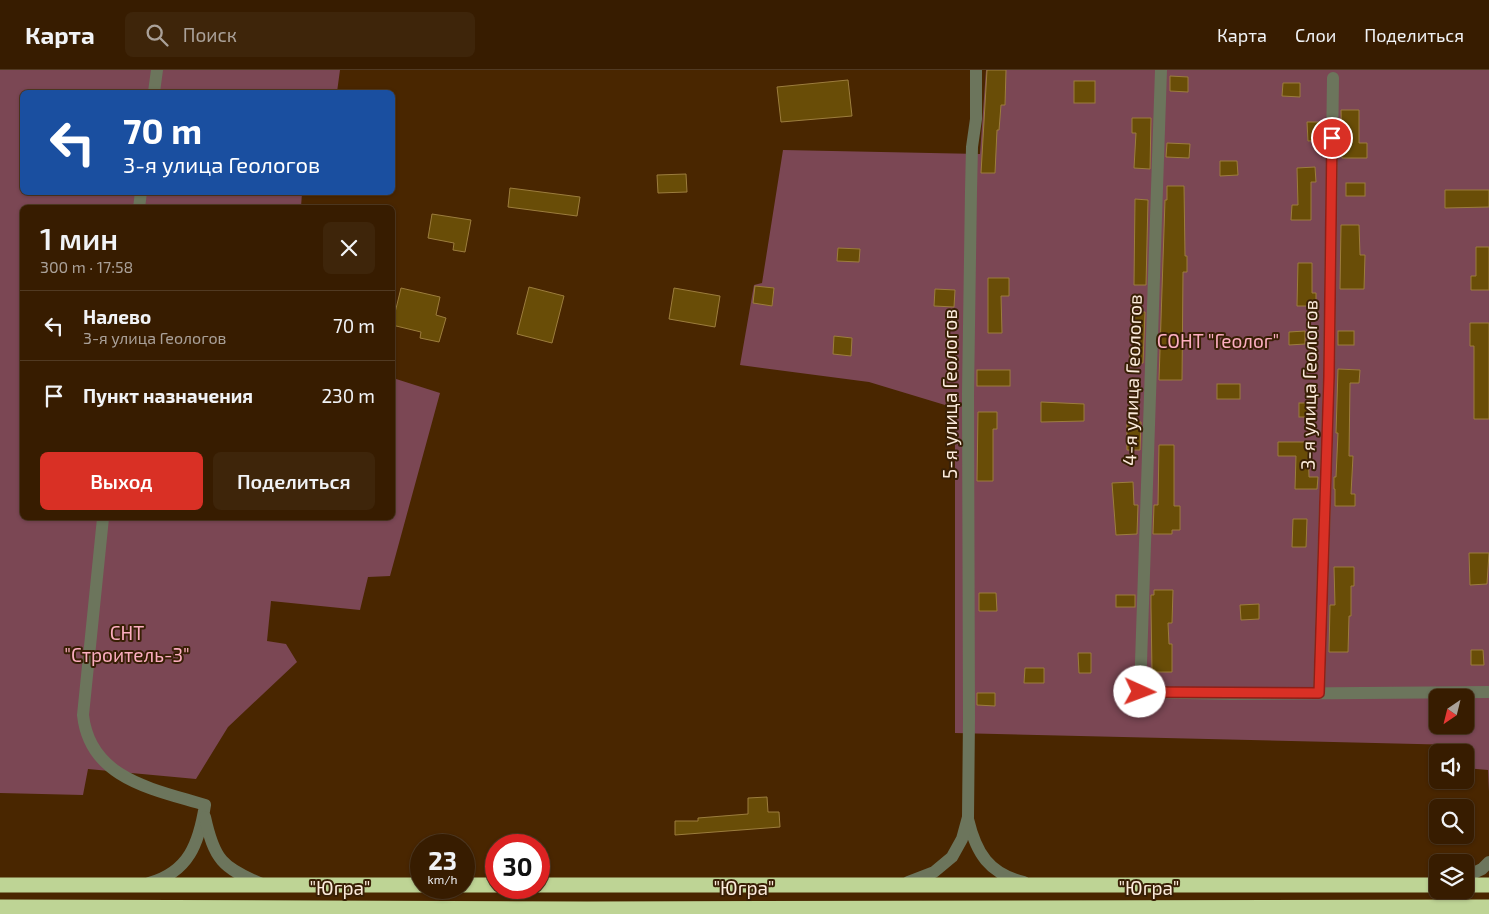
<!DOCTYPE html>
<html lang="ru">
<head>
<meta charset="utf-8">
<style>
	body { margin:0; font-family:"Exo 2",sans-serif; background:#3e250a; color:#f1f3f6; height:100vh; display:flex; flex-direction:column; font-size:19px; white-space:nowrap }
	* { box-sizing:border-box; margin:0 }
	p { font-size:16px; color:#aaa199 }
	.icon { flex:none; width:28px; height:28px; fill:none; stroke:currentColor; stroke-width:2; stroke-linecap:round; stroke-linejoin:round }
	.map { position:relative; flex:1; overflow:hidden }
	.drawer { position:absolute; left:20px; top:135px; width:375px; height:315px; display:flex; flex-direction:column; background:#371c00; border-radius:8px; box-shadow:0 1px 4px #0004,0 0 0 1px #513a22 }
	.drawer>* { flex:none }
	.guide { position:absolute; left:20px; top:20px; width:375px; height:105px; border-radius:8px; box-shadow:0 1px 4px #0004,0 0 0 1px #513a22; background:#1a4fa0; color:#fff; overflow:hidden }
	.needle { width:32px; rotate:215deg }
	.tools { position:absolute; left:1429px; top:619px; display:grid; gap:10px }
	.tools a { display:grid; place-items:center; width:45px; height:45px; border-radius:8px; background:#371c00; box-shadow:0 1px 4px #0004,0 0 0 1px #513a22; font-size:25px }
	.speed { position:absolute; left:410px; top:764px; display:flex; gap:10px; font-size:25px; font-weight:700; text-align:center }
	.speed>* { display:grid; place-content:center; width:65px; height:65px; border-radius:50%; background:#371c00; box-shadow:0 1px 4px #0004,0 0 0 1px #513a22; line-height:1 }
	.speed small { font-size:12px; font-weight:400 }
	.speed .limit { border:8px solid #d22; background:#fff; color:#111 }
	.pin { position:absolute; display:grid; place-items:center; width:42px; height:42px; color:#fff; margin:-21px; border:2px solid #fff; border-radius:50%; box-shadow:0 1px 5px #0007 }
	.me { position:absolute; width:55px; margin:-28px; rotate:92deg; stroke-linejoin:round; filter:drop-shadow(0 0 4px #0008) }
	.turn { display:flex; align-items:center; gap:18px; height:105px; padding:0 20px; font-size:22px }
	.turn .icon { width:65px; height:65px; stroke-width:2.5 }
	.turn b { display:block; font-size:35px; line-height:42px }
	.round { display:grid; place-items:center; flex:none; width:52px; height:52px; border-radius:8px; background:#3e250a }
	.summary { display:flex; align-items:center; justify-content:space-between; height:85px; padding:0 20px }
	h1 { font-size:30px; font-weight:600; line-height:38px }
	.action { display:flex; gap:10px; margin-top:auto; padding:10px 20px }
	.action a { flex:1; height:58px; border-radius:8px; background:#d93025; color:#fff; font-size:20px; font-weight:600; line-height:58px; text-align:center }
	.action a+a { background:#3e250a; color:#f1f3f6 }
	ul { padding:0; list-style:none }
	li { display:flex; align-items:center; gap:15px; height:70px; padding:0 20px; border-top:1px solid #513a22 }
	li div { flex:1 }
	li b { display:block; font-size:19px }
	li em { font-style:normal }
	header { display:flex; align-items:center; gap:30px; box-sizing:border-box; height:70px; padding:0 25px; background:#371c00; border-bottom:1px solid #513a22 }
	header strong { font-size:24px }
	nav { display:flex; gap:28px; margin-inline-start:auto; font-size:18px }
	.search { width:350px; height:45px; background:#3e250a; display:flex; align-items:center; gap:12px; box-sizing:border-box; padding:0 18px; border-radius:8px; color:#aaa199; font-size:19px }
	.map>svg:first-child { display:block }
	.green { fill:#7b4754; fill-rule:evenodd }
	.building { fill:#694d07; stroke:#9c7d3d }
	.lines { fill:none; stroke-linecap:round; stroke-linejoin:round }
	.minor { stroke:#6c755c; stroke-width:12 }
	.highway { stroke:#bed495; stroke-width:15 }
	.route-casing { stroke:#8d1f18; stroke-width:12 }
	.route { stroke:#d93025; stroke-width:9 }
	.labels { text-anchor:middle; stroke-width:4; stroke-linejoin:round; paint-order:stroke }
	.park-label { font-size:19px; fill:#fcaec1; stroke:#381f05 }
	.street-label { font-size:19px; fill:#fcebdc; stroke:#381f05 }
</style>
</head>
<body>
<header>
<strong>Карта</strong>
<div class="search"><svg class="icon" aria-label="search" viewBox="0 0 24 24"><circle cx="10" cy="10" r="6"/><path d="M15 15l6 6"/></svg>Поиск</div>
<nav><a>Карта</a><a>Слои</a><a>Поделиться</a></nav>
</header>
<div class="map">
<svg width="1489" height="844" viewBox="0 0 1489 844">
	<rect width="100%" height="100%" fill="#492600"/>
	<g class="green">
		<polygon points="0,0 340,0 337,22 22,22 22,122 302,123 301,137 22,138 22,448 392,448 393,308 440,323 390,506 368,507 360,540 271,531 267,571 286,574 297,592 228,657 196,709 88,699 83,725 0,723"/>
		<path d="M 986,0 L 1489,0 L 1489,722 L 1488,700 L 1465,698 L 1465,682 L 1458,682 L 1459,675 L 955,663 L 955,338 L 869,312 L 740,295 L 754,215 L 762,213 L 783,80 L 980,84 ZM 1438,628 L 1465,628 L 1465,655 L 1438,655 Z"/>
	</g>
	<g class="building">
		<polygon points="987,0 1006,0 1005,35 1001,35 999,60 997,60 995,103 981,103"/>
		<polygon points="1170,6 1188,7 1188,22 1170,21"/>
		<polygon points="848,10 852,46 781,52 777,17"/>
		<rect x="1074" y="11" width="21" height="22"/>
		<polygon points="1283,13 1300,13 1300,27 1282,26"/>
		<polygon points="1341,40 1359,40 1359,73 1367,73 1367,88 1342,88"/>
		<polygon points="1132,48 1151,48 1150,99 1134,98 1136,63 1132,63"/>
		<polygon points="1307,52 1324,52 1324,70 1308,71"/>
		<polygon points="1167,73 1190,74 1189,88 1166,87"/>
		<polygon points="1220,91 1237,91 1238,105 1220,106"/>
		<polygon points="1315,97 1316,112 1311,112 1311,150 1291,150 1292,135 1298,135 1297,98"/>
		<polygon points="686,104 687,122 658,123 657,105"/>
		<rect x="1346" y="113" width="19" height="13"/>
		<polygon points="1167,116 1184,116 1185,186 1187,186 1187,202 1183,202 1182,310 1159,310 1165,130 1167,130"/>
		<polygon points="510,118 580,127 577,146 508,137"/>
		<polygon points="1445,120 1489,120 1489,137 1445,138"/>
		<polygon points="1135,129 1148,130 1146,215 1134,215"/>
		<polygon points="432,144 471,150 465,182 453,180 454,173 428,168"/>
		<polygon points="1341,155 1359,155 1360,185 1365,185 1364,219 1340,219"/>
		<polygon points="1476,177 1489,177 1489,220 1471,220 1471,206 1476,206"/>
		<polygon points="838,178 860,179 859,192 837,191"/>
		<polygon points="1298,193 1312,193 1312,223 1316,223 1316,236 1297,236"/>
		<polygon points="988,208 1009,208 1009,226 1001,226 1002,263 988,263"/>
		<polygon points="755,216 774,218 772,236 753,233"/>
		<polygon points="529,217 564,226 552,273 517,264"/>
		<polygon points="401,218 440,227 436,245 446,248 439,272 420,268 421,262 392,255"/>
		<polygon points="674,218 720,226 715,257 669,249"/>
		<polygon points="935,219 955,220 954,237 934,236"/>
		<polygon points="1134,242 1145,242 1143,293 1130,294 1130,278 1134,278"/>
		<polygon points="1470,253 1489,253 1489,349 1474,349 1474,276 1470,276"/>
		<polygon points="1305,261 1305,274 1289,275 1289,262"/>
		<rect x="1338" y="261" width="16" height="14"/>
		<polygon points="834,266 852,268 851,286 833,284"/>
		<polygon points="1338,299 1360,300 1359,313 1350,313 1349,386 1353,386 1351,424 1355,424 1355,436 1335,436 1335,419 1334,419 1334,407 1336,407 1338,363 1336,363"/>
		<rect x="977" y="300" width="33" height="16"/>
		<rect x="1217" y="314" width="23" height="15"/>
		<polygon points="1041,332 1084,334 1084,351 1041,352"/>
		<rect x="1299" y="333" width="15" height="14"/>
		<polygon points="978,342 997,342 997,359 993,359 993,411 977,411"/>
		<polygon points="1127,351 1141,352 1140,380 1127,380"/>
		<polygon points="1278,372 1308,372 1309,407 1318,407 1317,419 1295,419 1296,386 1278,386"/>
		<polygon points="1159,375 1174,375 1174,436 1180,436 1180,460 1172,460 1172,464 1153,464 1154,435 1158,435"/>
		<polygon points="1133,412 1134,435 1138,435 1137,464 1116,465 1112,413"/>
		<polygon points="1293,449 1307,449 1306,477 1292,477"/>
		<polygon points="1469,483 1489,483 1487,514 1470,515"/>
		<polygon points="1334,497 1354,497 1354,516 1351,516 1351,546 1349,546 1348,582 1329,582 1330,535 1335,535"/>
		<polygon points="1154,520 1173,520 1172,553 1168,553 1169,574 1172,574 1172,602 1152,602 1151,537 1151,525 1154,525"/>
		<polygon points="979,523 996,523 997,541 979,541"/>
		<rect x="1116" y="525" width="19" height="12"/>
		<polygon points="1259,534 1259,549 1241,550 1240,535"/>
		<polygon points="1471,580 1483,580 1484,595 1471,595"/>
		<polygon points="1078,583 1091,583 1091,603 1079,603"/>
		<polygon points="1025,598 1044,598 1044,613 1024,613"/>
		<polygon points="977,623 995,623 995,636 977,635"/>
		<polygon points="767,727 768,742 779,742 780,757 675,765 675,751 698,751 698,748 748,744 748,728"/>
	</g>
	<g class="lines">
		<g class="minor">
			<polyline points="1161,0 1140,622 1231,624 1489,622"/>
			<polyline points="154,22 157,0"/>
			<polyline points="139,138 141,122"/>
			<path d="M 103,448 L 83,645 C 90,709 153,719 205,735 C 199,773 189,802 149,813"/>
			<polyline points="1319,623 1329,307 1333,8"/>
			<path d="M 205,747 C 214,789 222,798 262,814"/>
			<path d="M 968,749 C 976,783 989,804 1024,812"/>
			<polyline points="1465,807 1482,799 1489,792"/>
			<polyline points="908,812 934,802 952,787 962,769 968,747 969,648 968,324 971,121 972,77 976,49 976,0"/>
		</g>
		<g class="highway">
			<polyline points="0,815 421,815"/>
			<polyline points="464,815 496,815"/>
			<polyline points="539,815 1438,815"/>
			<polyline points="1465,815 1489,815"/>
			<polyline points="0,837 587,839 1489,837"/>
		</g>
	</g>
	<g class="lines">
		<defs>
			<polyline id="route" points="1140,622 1319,623 1329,307 1332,68"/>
		</defs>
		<use href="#route" class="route-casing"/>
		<use href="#route" class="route"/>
	</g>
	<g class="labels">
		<g class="park-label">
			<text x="1218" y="278">СОНТ "Геолог"</text>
			<text x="127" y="570">СНТ<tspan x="127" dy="22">"Строитель-3"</tspan></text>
		</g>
		<g class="street-label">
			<text transform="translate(1132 310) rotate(-88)" y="7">4-я улица Геологов</text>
			<text transform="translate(1309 315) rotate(-89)" y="7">3-я улица Геологов</text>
			<text transform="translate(950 324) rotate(-90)" y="7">5-я улица Геологов</text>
			<text x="340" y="825">"Югра"</text>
			<text x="744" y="825">"Югра"</text>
			<text x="1149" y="825">"Югра"</text>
		</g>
	</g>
</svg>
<div class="tools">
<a><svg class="needle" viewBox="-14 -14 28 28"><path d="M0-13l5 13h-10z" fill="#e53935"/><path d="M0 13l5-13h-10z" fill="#aaa199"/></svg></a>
<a><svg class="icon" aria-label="sound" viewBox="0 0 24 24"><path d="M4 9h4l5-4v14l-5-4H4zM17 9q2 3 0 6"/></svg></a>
<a><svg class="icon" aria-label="search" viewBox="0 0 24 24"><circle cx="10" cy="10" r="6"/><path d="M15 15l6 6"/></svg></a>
<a><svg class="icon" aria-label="layers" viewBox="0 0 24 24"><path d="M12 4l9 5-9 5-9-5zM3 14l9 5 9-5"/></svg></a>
</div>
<div class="speed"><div>23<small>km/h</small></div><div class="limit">30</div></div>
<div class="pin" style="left:1332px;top:68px;background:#d93025"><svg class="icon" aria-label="arrive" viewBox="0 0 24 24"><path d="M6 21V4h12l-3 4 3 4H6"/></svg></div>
<svg class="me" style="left:1140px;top:622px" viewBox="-20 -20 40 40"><circle r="19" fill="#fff"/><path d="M0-13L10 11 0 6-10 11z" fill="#d93025"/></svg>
<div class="guide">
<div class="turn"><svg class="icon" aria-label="left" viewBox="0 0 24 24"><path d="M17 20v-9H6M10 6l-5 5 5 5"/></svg><div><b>70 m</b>3-я улица Геологов</div></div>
</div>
<section class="drawer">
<div class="summary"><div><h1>1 мин</h1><p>300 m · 17:58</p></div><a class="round"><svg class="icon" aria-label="close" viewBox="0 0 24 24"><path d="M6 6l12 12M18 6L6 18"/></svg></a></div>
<ul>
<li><svg class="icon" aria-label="left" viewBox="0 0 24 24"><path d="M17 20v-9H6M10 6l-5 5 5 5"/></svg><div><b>Налево</b><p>3-я улица Геологов</p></div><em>70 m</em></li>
<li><svg class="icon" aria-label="arrive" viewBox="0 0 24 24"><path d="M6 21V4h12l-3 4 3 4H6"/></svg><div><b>Пункт назначения</b></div><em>230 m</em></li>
</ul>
<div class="action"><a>Выход</a><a>Поделиться</a></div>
</section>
</div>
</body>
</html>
